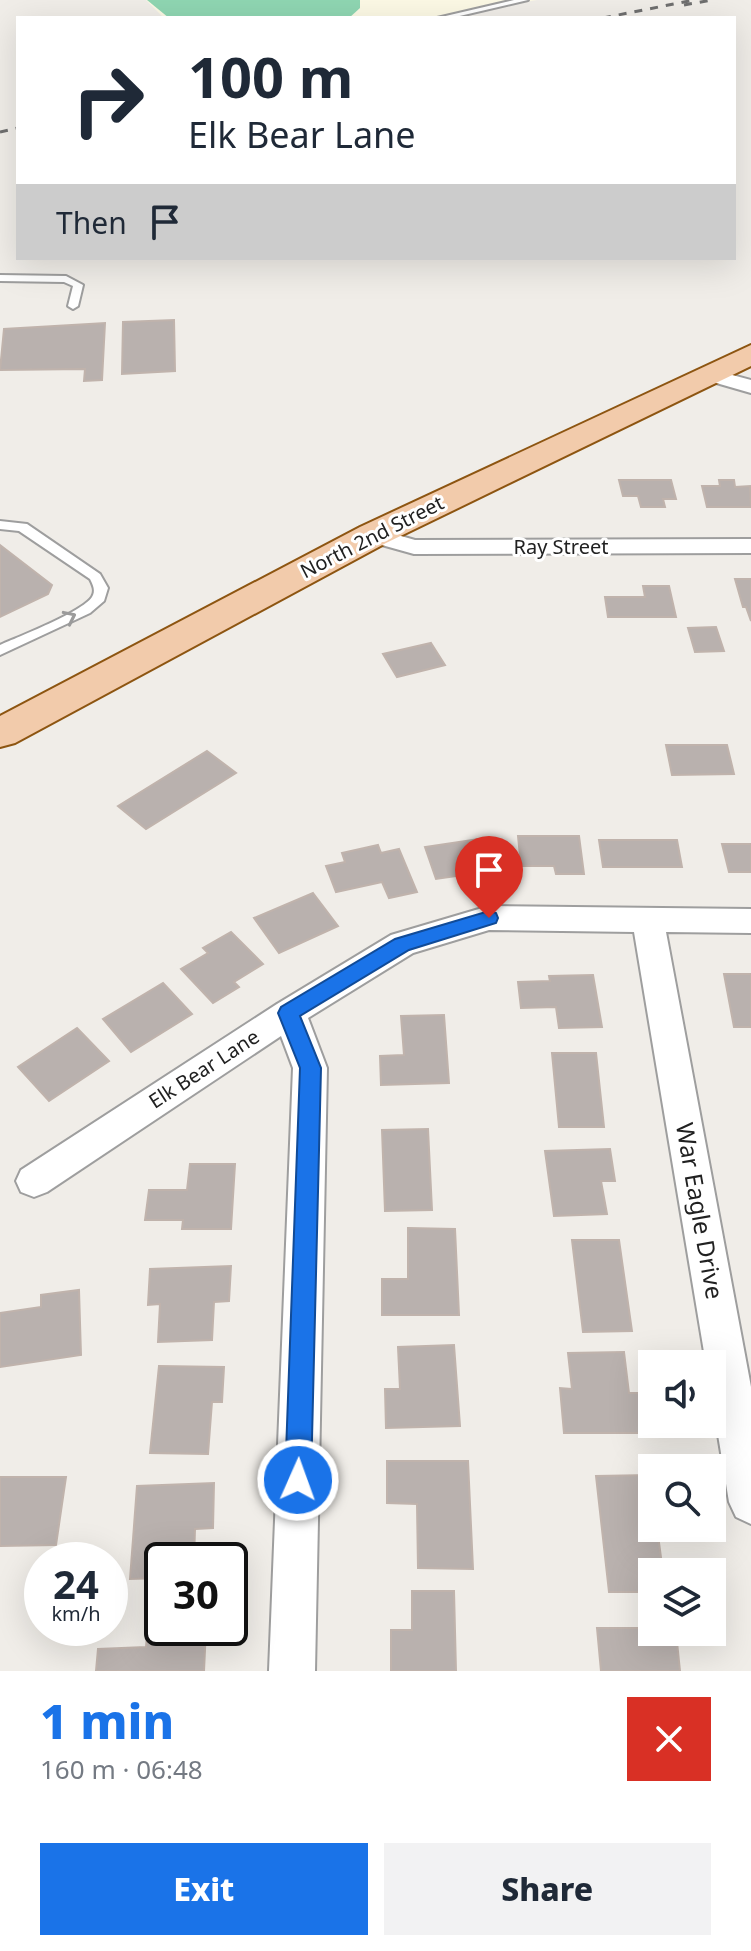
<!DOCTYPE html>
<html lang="en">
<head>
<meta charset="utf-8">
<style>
	body { margin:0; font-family:"Noto Sans",sans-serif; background:#f2f2f3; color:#1f2937; height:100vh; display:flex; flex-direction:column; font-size:30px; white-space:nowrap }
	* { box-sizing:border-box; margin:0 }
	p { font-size:26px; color:#747a83 }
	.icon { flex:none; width:44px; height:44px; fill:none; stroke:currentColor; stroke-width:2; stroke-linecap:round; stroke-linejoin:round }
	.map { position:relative; height:1671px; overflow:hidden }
	.details { display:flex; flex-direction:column; background:#fff; flex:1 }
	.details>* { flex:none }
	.hud { position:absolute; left:16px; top:16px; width:720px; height:244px; border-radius:0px; box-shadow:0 8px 32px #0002; background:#fff; color:#1f2937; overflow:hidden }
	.tools { position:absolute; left:638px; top:1350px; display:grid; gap:16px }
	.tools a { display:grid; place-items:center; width:88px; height:88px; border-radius:0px; background:#fff; box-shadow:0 8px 32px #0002; font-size:40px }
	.speed { position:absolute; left:24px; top:1542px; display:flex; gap:16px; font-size:40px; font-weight:700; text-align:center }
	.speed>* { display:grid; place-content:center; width:104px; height:104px; border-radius:50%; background:#fff; box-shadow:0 8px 32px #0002; line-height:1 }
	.speed small { font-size:20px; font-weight:400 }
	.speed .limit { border:4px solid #111; border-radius:12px; background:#fff; color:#111 }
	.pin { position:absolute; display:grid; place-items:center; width:68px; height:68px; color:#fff; margin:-82px -34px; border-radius:50% 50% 50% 0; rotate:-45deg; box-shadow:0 0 8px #0007 }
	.pin .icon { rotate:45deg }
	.me { position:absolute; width:88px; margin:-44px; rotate:2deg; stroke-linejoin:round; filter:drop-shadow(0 0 6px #0008) }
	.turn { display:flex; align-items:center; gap:28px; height:168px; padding:0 40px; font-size:36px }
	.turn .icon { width:104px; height:104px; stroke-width:2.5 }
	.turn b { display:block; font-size:56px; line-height:68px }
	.then { display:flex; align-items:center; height:76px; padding:0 40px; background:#0003; gap:16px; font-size:30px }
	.round { display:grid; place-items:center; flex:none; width:84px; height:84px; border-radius:0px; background:#f2f2f3 }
	.head { display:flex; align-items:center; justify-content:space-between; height:136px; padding:0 40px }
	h1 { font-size:48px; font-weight:800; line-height:60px; color:#1a73e8 }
	.action { display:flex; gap:16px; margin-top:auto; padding:16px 40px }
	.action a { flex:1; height:92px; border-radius:0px; background:#1a73e8; color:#fff; font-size:32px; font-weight:800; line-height:92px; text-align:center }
	.action a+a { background:#f2f2f3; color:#1f2937 }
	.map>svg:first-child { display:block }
	.education { fill:#fcf9e5 }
	.pitch { fill:#8fd6b2 }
	.building { fill:#b9b1ae; stroke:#c0b3ac; stroke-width:2 }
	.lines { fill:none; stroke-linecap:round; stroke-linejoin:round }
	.lane-casing { stroke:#9e9e9e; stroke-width:4 }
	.street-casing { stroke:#9e9e9e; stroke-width:4 }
	.primary-casing { stroke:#8d5511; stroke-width:4 }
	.lane { fill:#fff; fill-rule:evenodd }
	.street { fill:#fff; fill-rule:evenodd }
	.primary { fill:#f2cbab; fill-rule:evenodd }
	.rail { stroke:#6f6f6f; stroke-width:3; stroke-dasharray:8 8; stroke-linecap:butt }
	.oneway { stroke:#9b9b9b }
	.route { fill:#1a73e8; stroke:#114b97; stroke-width:2 }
	.labels { text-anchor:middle; stroke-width:6; stroke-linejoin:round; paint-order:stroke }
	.street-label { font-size:20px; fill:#212121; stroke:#fff }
	.near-street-label { font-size:24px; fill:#212121; stroke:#fff }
</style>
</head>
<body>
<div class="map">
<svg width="751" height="1671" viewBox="0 0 751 1671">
	<rect width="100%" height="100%" fill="#f0ede8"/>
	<polygon class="education" points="146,0 537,0 435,18 164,18"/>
	<polygon class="pitch" points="147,0 360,0 360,8 349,18 169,18"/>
	<g class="building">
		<polygon points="174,320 175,371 122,374 123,322"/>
		<polygon points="105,323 102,380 84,381 85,369 0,370 4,329"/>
		<polygon points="619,480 671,480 676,499 663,499 665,507 641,507 638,496 623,496"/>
		<polygon points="719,480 734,480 735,487 750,486 751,507 707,507 702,486 720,486"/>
		<polygon points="0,545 52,585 48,594 0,617"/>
		<polygon points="735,579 751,579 751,621 746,607 743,607"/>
		<polygon points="643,586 669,586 676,617 608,617 605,597 645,597"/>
		<polygon points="716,627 724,651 695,652 688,628"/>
		<polygon points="431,643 445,665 397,677 383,654"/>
		<polygon points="666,745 727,745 734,774 672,775"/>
		<polygon points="207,751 236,773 146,829 118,806"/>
		<polygon points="518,836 579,836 584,874 556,874 554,866 521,866"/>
		<polygon points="485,838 499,876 472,880 470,874 436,879 425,847"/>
		<polygon points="599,840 677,840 682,867 603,867"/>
		<polygon points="722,844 751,844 751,872 729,872"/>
		<polygon points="378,845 381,853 399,849 417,892 389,898 382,882 336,892 326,866 345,862 342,853"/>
		<polygon points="313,893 338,926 279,953 254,918"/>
		<polygon points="231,932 263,964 234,982 239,987 213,1003 181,969 208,953 203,948"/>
		<polygon points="724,974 751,974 751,1027 734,1027"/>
		<polygon points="593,975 602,1027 559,1028 556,1007 521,1008 518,982 550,981 549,976"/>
		<polygon points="163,983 192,1014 131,1052 103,1019"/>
		<polygon points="444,1015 449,1083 381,1085 380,1056 404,1055 401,1016"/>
		<polygon points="77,1028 109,1061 49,1101 18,1067"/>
		<polygon points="552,1053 596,1053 604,1127 559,1127"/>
		<polygon points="428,1129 432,1210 385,1211 382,1130"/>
		<polygon points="610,1149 615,1181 601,1181 607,1214 554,1216 545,1151"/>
		<polygon points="190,1164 235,1164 231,1229 182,1229 183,1220 145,1220 149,1190 187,1190"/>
		<polygon points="408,1228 455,1229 459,1315 382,1315 382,1279 408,1279"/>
		<polygon points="572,1240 619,1240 632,1331 583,1332"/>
		<polygon points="231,1266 229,1301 214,1302 212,1340 158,1342 160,1304 148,1305 150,1269"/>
		<polygon points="79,1290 81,1355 0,1367 0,1313 41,1307 41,1295"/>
		<polygon points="454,1345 460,1426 386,1428 385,1389 400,1389 398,1347"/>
		<polygon points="624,1352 629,1393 643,1393 648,1433 564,1433 560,1388 572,1389 568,1353"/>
		<polygon points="159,1366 224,1367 222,1402 212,1402 208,1454 150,1453"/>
		<polygon points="387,1461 468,1461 473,1569 418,1568 417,1504 387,1503"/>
		<polygon points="650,1475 652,1528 657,1528 663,1572 652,1572 652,1592 609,1592 596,1476"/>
		<polygon points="0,1477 66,1477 56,1545 0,1546"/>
		<polygon points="214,1483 213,1528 195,1529 194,1560 162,1560 162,1578 130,1579 137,1486"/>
		<polygon points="412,1591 454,1591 456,1671 391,1671 391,1630 412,1630"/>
		<polygon points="162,1608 162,1628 206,1628 204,1671 96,1671 98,1649 146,1647 149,1609"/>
		<polygon points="597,1628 652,1628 652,1632 676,1632 680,1671 601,1671"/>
	</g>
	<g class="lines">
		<defs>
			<g id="lane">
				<polygon points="514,0 528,0 451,18 437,18"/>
				<polygon points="0,275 66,276 83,285 78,306 73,309 68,306 73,286 64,282 0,281"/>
				<path d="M 0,521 L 27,524 L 100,574 L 108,588 L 104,601 L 90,613 L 0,655 L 0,645 C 18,637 82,612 92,597 C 96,591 93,585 90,579 L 19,531 L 0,529 Z"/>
			</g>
			<g id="street">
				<polygon points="706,368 751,380 751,393 699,378 696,374"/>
				<polygon points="373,528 415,540 751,539 751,553 414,554 364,540 361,535"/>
				<polygon points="489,906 751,909 751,933 666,932 751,1387 751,1524 736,1517 729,1502 712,1398 712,1364 706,1364 634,932 489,930 413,953 308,1018 327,1068 315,1671 269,1671 293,1068 281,1036 47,1192 34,1197 21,1192 16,1181 21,1170 277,1004 391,935"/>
			</g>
			<polygon id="primary" points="751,345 751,366 386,543 15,743 0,747 0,716 360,527"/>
		</defs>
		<use href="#lane" class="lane-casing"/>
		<use href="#street" class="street-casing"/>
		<use href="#primary" class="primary-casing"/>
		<use href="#lane" class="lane"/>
		<use href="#street" class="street"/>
		<use href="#primary" class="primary"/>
		<g class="rail">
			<polyline points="684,5 712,0"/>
			<polyline points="603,18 694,0"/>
			<polyline points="0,132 18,128"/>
		</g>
	</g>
	<defs><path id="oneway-chevron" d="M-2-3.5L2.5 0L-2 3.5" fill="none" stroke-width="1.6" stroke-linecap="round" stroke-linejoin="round" transform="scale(2)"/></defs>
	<use class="oneway" href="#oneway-chevron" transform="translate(70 617) rotate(-26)"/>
	<polygon class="route" points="489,911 496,913 498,918 496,923 409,950 300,1016 321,1068 311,1480 307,1490 298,1493 289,1490 285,1480 300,1068 278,1013 281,1007 395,939"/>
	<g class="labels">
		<g class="street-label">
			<text transform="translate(372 537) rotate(-27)" y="7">North 2nd Street</text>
			<text x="561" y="554">Ray Street</text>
			<text transform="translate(204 1069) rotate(-33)" y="7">Elk Bear Lane</text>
		</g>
		<g class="near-street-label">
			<text transform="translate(699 1211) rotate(80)" y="8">War Eagle Drive</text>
		</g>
	</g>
</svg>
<div class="tools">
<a><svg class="icon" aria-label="sound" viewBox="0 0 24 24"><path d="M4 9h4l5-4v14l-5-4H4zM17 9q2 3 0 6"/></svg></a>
<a><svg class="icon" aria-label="search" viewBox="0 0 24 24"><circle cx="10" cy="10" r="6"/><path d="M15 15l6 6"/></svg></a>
<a><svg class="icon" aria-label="layers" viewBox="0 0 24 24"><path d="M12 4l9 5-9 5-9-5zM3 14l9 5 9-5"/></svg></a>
</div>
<div class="speed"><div>24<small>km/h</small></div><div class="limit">30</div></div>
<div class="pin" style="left:489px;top:918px;background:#d93025"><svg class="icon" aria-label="arrive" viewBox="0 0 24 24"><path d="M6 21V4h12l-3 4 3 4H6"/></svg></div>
<svg class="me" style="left:298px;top:1480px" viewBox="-20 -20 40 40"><circle r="17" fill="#1a73e8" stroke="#fff" stroke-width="3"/><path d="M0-11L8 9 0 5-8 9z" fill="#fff"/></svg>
<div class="hud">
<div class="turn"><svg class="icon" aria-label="right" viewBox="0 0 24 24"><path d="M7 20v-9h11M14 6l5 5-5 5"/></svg><div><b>100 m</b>Elk Bear Lane</div></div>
<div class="then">Then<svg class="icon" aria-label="arrive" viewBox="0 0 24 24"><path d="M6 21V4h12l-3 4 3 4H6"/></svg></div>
</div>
</div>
<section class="details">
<div class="head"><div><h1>1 min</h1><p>160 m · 06:48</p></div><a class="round" style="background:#d93025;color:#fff"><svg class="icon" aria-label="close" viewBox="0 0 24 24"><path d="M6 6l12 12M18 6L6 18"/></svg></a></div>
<div class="action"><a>Exit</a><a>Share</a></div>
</section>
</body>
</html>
